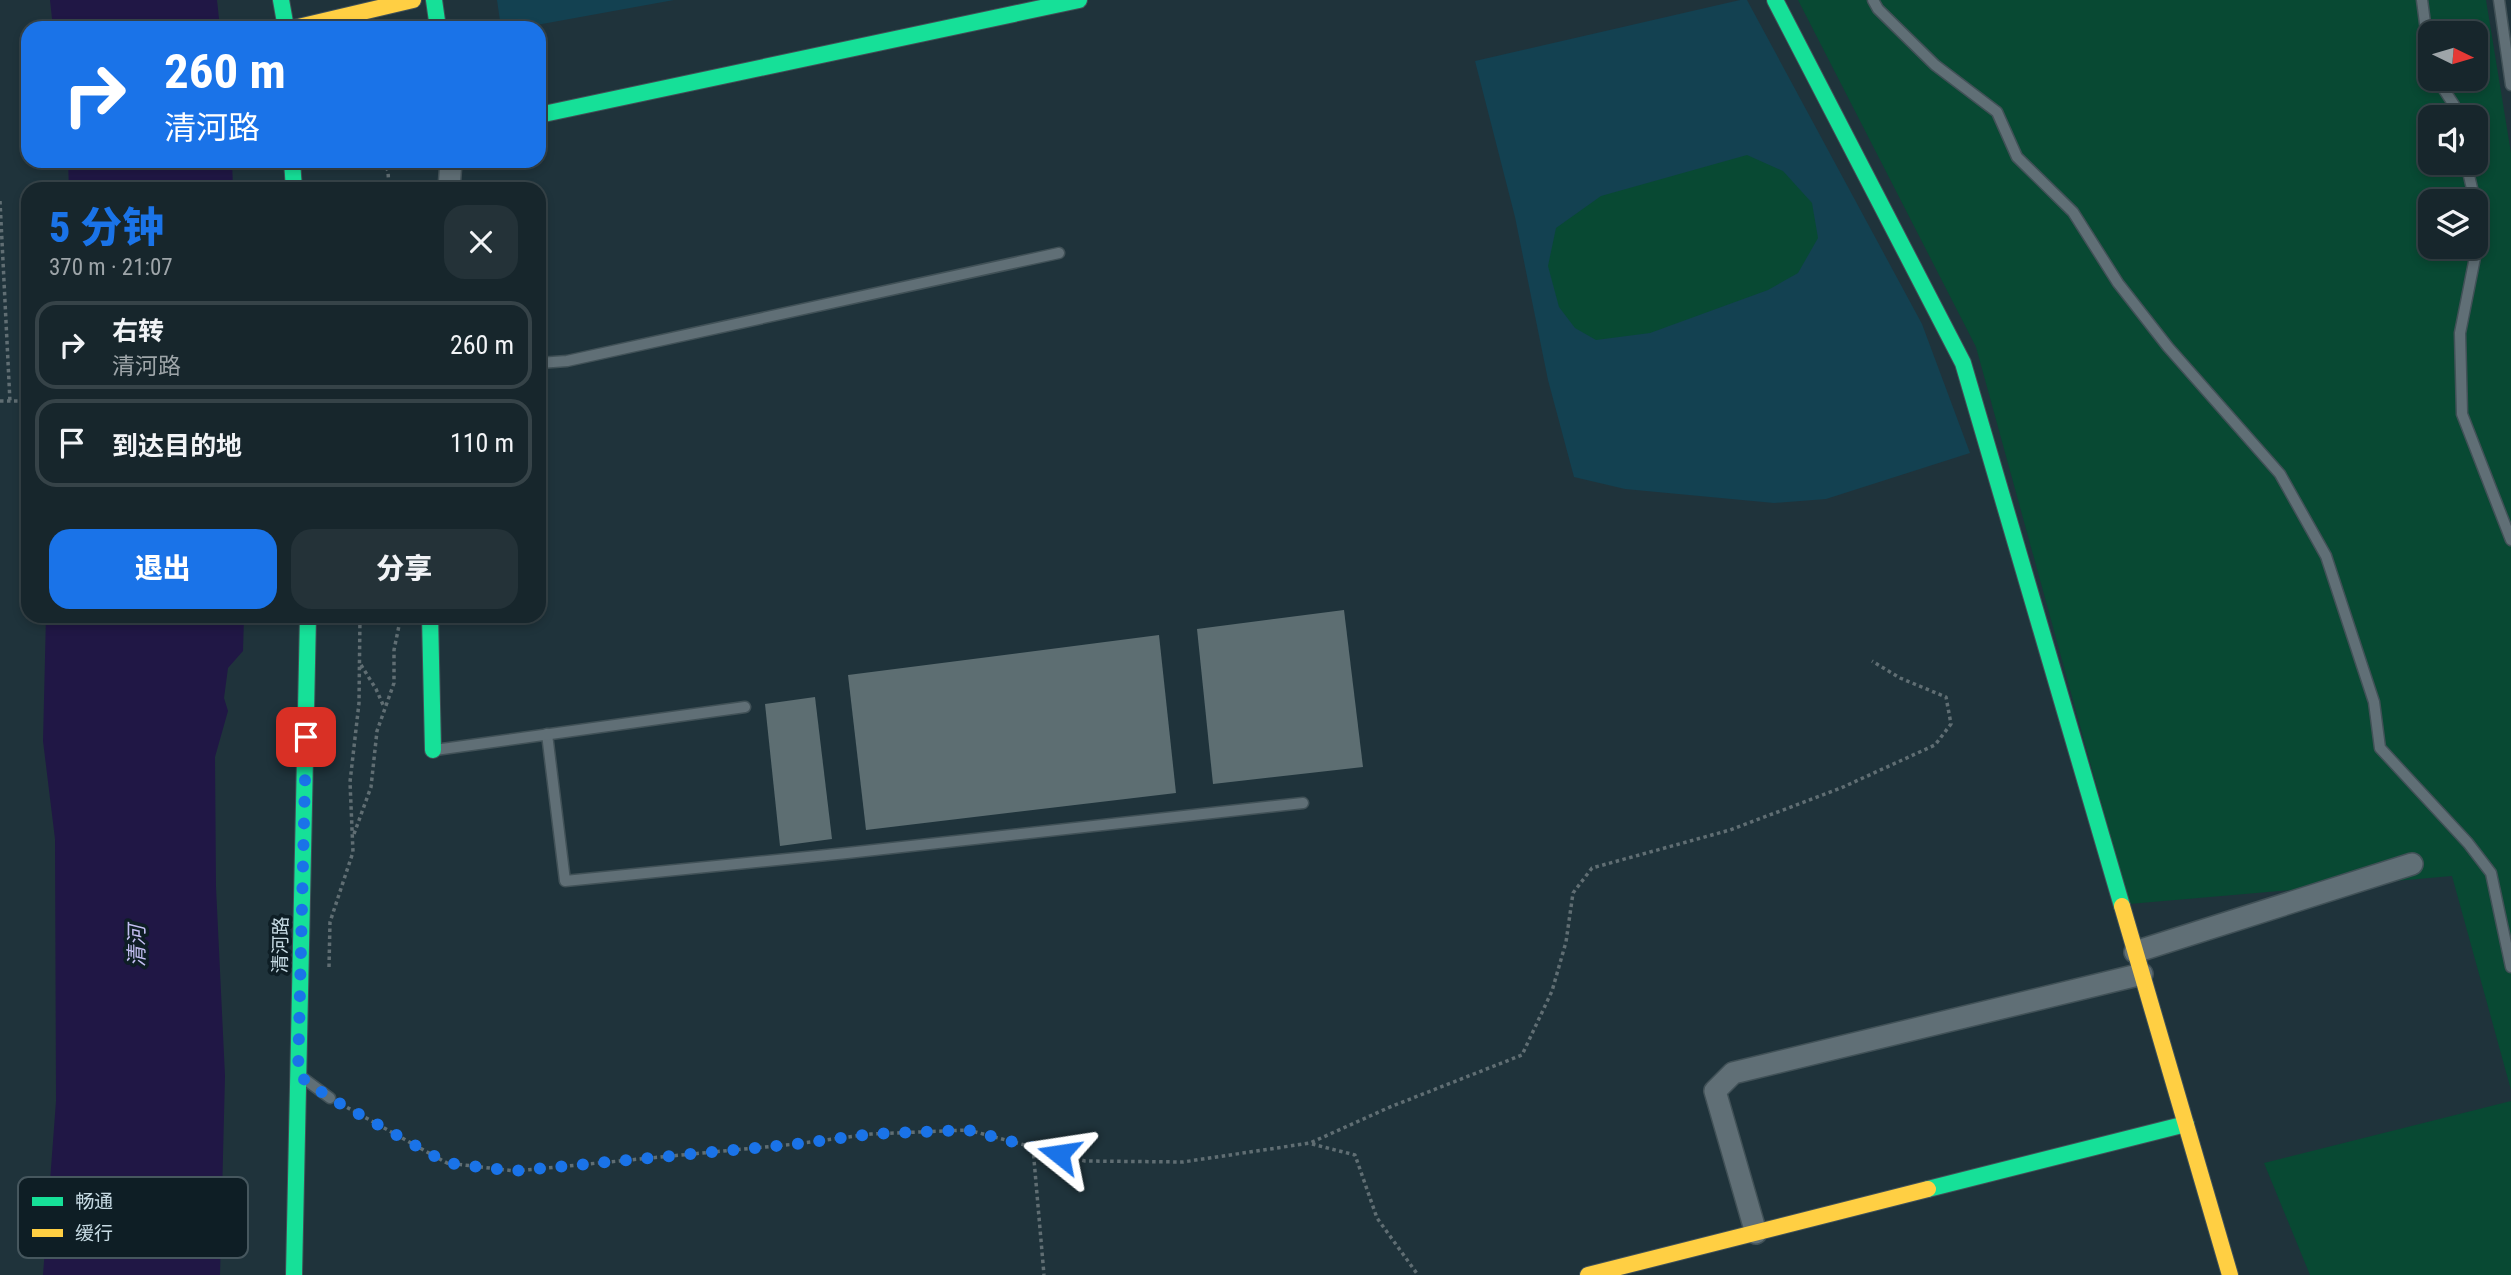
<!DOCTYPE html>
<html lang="zh">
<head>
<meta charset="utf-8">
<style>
	body { margin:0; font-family:"Roboto Condensed","Noto Sans SC",sans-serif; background:#243238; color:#f1f3f6; height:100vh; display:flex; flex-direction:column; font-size:26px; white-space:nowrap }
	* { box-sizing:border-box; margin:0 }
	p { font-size:23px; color:#9ea5a9 }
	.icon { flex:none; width:38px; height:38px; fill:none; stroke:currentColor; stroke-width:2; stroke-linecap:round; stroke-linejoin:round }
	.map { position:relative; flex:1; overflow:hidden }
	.sheet { position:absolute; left:21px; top:182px; width:525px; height:441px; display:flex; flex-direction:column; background:#17262c; border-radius:21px; box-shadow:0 4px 10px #0003,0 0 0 2px #364348 }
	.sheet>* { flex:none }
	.top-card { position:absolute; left:21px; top:21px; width:525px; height:147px; border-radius:21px; box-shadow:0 4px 10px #0003,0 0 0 2px #364348; background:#1a73e8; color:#fff; overflow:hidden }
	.needle { width:46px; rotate:95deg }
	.buttons { position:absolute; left:2418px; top:21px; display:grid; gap:14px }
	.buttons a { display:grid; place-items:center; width:70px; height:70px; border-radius:14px; background:#17262c; box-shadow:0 4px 10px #0003,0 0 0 2px #364348; font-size:35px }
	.pin { position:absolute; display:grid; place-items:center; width:60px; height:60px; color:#fff; margin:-30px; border-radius:14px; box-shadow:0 4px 10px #0006 }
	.me { position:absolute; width:77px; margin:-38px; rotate:285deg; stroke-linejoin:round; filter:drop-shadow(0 0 5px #0008) }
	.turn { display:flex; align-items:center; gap:24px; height:147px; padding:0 28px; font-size:32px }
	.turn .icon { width:91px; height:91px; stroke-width:2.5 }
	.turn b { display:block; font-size:49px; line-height:60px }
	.round { display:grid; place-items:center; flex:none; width:74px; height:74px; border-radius:21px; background:#243238 }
	.summary { display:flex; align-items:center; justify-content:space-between; height:119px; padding:0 28px }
	h1 { font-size:42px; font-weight:800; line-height:52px; color:#1a73e8 }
	.button { display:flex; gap:14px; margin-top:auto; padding:14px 28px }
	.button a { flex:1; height:80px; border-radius:21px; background:#1a73e8; color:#fff; font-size:28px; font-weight:800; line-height:80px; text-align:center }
	.button a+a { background:#243238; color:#f1f3f6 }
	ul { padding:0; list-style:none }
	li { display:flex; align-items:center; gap:21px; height:88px; margin:0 14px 10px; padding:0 14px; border:4px solid #364348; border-radius:21px }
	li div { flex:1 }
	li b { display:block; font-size:26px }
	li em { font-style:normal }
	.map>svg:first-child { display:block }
	.built { fill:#134151 }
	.green { fill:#084933; fill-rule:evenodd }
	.water { fill:#201745 }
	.building { fill:#5d6e72 }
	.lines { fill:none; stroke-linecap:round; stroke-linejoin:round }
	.lane-casing { stroke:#415157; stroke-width:13 }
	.street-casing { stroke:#415157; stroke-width:24 }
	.fast-casing { stroke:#415157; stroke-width:18 }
	.slow-casing { stroke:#415157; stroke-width:18 }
	.path { stroke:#606e73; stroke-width:3.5; stroke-dasharray:3.5 3.5; stroke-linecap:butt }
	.lane { stroke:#606f76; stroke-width:10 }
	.street { stroke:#606f76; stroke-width:21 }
	.fast { stroke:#16e098; stroke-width:16 }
	.slow { stroke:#ffcf43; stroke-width:16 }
	.route { stroke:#1a73e8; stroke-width:12; stroke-dasharray:0 21.6 }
	.labels { text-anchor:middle; stroke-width:7; stroke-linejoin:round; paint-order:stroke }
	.street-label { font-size:19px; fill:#c7dbe4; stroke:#0e1e25 }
	.water-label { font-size:21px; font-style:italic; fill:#c4bff2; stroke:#0e1e25 }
	.key { fill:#0e1e25; stroke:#46575e; stroke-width:2 }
	.key-label { font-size:19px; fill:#c7dbe4 }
</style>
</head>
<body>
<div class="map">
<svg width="2511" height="1275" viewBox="0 0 2511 1275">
	<rect width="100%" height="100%" fill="#1f333b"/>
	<g class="built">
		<polygon points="497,0 674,0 520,28 501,28"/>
		<polygon points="1740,0 1747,0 1922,324 1970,453 1826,499 1774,503 1625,489 1574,477 1548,380 1515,217 1475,61"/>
	</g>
	<g class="green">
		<path d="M 1798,0 L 2486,0 L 2511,153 L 2511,1090 L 2452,876 L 2129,904 L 1976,347 ZM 2431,33 L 2476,33 L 2476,79 L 2431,79 ZM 2431,117 L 2476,117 L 2476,163 L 2431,163 ZM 2431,201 L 2476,201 L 2476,247 L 2431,247 Z"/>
		<polygon points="1747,155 1783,171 1812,203 1818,238 1798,273 1768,290 1650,333 1596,340 1575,328 1559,307 1548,266 1556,228 1601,196"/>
		<polygon points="2511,1101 2511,1275 2310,1275 2264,1163"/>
	</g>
	<g class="water">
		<polygon points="50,0 217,0 220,28 53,28"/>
		<polygon points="68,161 232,161 233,189 69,189"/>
		<polygon points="46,616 244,616 243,651 228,668 224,698 228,711 215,757 216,887 225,1076 220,1275 43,1275 56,1101 55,839 43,741"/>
	</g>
	<g class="building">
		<polygon points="1344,610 1363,767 1213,784 1197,629"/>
		<polygon points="1159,635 1176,793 866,830 848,675"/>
		<polygon points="815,697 832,839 780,846 765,704"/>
	</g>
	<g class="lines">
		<defs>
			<g id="lane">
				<polyline points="1873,0 1878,9 1935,65 1997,112 2017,157 2073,212 2118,283 2168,347 2280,474 2326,556 2374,702 2380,748 2468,843 2491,873 2511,967"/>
				<polyline points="2422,0 2431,69"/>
				<polyline points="2499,0 2511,85"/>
				<polyline points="2437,79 2454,105 2456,117"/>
				<polyline points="2466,163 2475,201"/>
				<polyline points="2476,208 2481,227 2460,333 2462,414 2511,540"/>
				<polyline points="539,363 567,361 1059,253"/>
				<polyline points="547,734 565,881 847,853 1303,803"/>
				<polyline points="435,750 745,707"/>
				<polyline points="303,1078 330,1098"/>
			</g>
			<g id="street">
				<polyline points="449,189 451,161"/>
				<polyline points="2135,952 2412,864"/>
				<polyline points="1756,1233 1715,1091 1733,1073 2142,974"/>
			</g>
			<g id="fast">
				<polyline points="281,0 286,28"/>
				<polyline points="434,0 438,28"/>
				<polyline points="1775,0 1963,363 2122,906"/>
				<polyline points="539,115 1079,0"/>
				<polyline points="292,161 294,189"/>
				<polyline points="430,616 433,750"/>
				<polyline points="1928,1189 2186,1124"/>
				<polyline points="294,1275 308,616"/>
			</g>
			<g id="slow">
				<polyline points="294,28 413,0"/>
				<polyline points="2122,906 2230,1275"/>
				<polyline points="1588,1275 1928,1189"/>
			</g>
		</defs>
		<use href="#lane" class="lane-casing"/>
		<use href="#street" class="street-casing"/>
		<use href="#fast" class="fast-casing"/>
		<use href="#slow" class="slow-casing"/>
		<g class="path">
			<polyline points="383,161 388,171 389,189"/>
			<polyline points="0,201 10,402"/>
			<polyline points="0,401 28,401"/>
			<polyline points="361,665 376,689 384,707"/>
			<polyline points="354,834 371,787 377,731 394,683 394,650 401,616"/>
			<polyline points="329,967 330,922 353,852 350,782 359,703 360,616"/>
			<polyline points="341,1104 447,1163 515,1171 796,1144 871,1134 968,1130 1085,1161 1183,1162 1310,1143 1390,1107 1522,1055 1552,991 1566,942 1573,893 1592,868 1730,830 1841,788 1935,745 1951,724 1946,697 1900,678 1872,661"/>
			<polyline points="1312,1144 1355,1155 1377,1218 1418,1275"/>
			<polyline points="1033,1148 1044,1275"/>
		</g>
		<use href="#lane" class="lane"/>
		<use href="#street" class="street"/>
		<use href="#fast" class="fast"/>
		<use href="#slow" class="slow"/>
	</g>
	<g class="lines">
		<polyline class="route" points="306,737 298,1075 330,1098 447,1163 514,1171 796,1144 871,1134 968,1130 1059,1154"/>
	</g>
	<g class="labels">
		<g class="street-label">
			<text transform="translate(280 945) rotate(-89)" y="7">清河路</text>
		</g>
		<g class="water-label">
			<text transform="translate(137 946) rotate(-90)" y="7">清河</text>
		</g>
	</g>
	<rect x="18" y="1177" width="230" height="81" rx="10" class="key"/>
	<rect x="32" y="1197" width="31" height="9" fill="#16e098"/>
	<rect x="32" y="1229" width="31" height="8" fill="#ffcf43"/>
	<g class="key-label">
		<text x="75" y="1208">畅通</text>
		<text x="75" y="1240">缓行</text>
	</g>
</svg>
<div class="buttons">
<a><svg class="needle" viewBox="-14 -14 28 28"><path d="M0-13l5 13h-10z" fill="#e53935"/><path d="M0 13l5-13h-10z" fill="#9ea5a9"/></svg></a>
<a><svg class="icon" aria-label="sound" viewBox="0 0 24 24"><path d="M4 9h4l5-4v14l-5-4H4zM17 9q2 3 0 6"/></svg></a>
<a><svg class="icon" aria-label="layers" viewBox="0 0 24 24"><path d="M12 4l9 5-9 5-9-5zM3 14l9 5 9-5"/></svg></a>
</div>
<div class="pin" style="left:306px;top:737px;background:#d93025"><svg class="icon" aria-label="arrive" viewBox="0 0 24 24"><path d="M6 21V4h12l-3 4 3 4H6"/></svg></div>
<svg class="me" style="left:1059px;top:1154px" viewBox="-20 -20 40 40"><path d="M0-17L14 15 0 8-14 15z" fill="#1a73e8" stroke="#fff" stroke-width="4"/></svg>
<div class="top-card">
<div class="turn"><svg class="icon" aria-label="right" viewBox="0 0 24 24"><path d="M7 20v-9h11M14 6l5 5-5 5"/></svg><div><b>260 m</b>清河路</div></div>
</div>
<section class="sheet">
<div class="summary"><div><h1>5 分钟</h1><p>370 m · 21:07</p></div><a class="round"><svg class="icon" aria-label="close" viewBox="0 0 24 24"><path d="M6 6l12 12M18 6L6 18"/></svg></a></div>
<ul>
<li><svg class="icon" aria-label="right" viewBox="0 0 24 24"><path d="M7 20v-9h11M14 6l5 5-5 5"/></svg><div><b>右转</b><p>清河路</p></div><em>260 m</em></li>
<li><svg class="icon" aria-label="arrive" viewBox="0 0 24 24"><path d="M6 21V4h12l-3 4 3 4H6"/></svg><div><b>到达目的地</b></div><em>110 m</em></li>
</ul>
<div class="button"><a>退出</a><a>分享</a></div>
</section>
</div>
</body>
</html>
